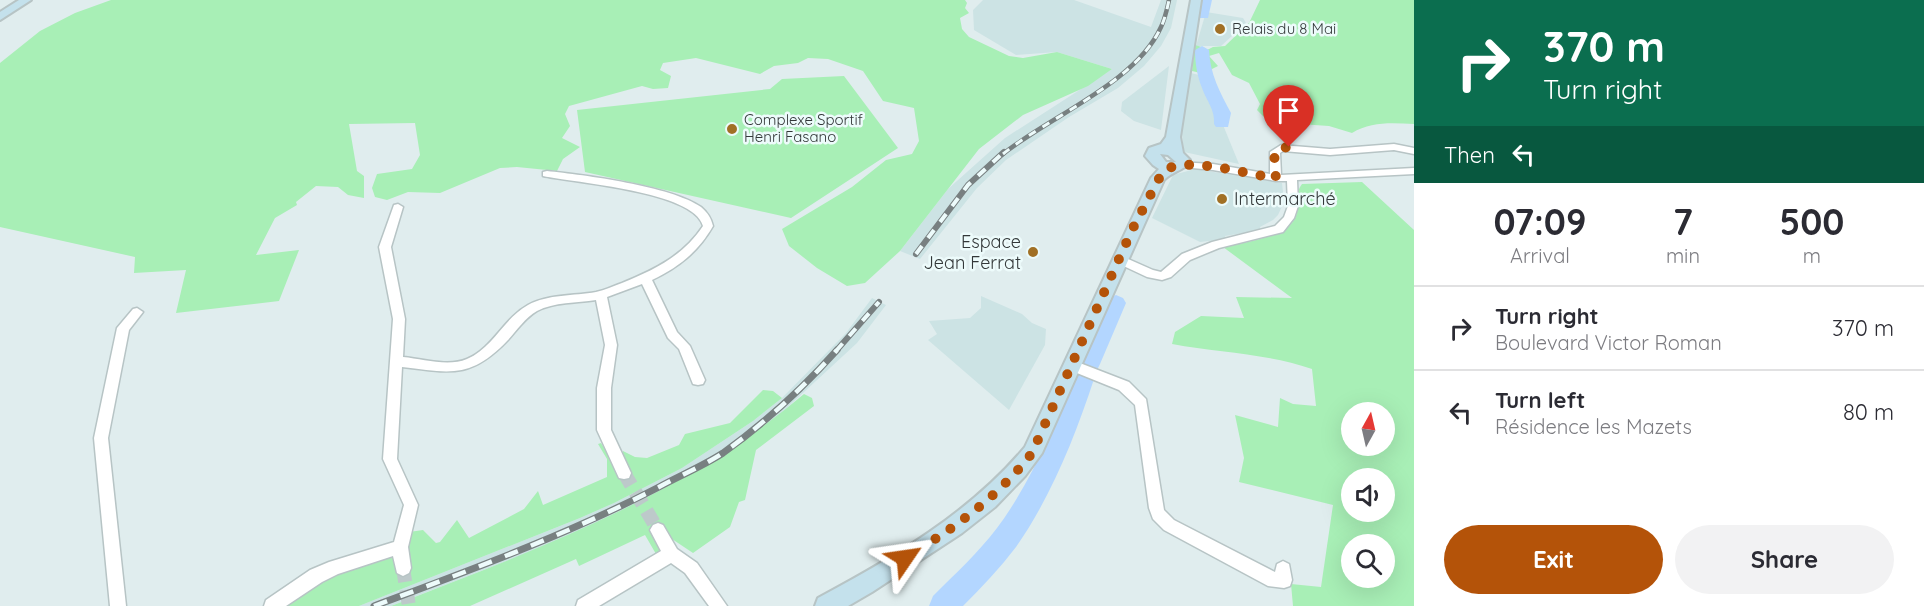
<!DOCTYPE html>
<html lang="en">
<head>
<meta charset="utf-8">
<style>
	body { margin:0; font-family:Quicksand,sans-serif; background:#f2f2f3; color:#2b2b33; height:100vh; display:flex; flex-direction:column; font-size:22px; white-space:nowrap }
	* { box-sizing:border-box; margin:0 }
	p { font-size:20px; color:#7c7c81 }
	.icon { flex:none; width:33px; height:33px; fill:none; stroke:currentColor; stroke-width:2; stroke-linecap:round; stroke-linejoin:round }
	.map { position:relative; flex:1; overflow:hidden }
	.drawer { display:flex; flex-direction:column; background:#fff; width:510px }
	.drawer>* { flex:none }
	.guide { background:#0b6e4f; color:#fff; overflow:hidden }
	.needle { width:39px; rotate:8deg }
	.tools { position:absolute; left:1341px; top:402px; display:grid; gap:12px }
	.tools a { display:grid; place-items:center; width:54px; height:54px; border-radius:50%; background:#fff; box-shadow:0 6px 24px #0002; font-size:30px }
	.pin { position:absolute; display:grid; place-items:center; width:51px; height:51px; color:#fff; margin:-62px -26px; border-radius:50% 50% 50% 0; rotate:-45deg; box-shadow:0 0 6px #0007 }
	.pin .icon { rotate:45deg }
	.me { position:absolute; width:66px; margin:-33px; rotate:58deg; stroke-linejoin:round; filter:drop-shadow(0 0 4px #0008) }
	.turn { display:flex; align-items:center; gap:21px; height:126px; padding:0 30px; font-size:27px }
	.turn .icon { width:78px; height:78px; stroke-width:2.5 }
	.turn b { display:block; font-size:42px; line-height:51px }
	.then { display:flex; align-items:center; height:57px; padding:0 30px; background:#0003; gap:12px; font-size:22px }
	.eta { display:flex; justify-content:space-evenly; align-items:center; height:102px; text-align:center }
	.eta b { font-size:36px; font-weight:700; line-height:42px }
	.button { display:flex; gap:12px; margin-top:auto; padding:12px 30px }
	.button a { flex:1; height:69px; border-radius:36px; background:#b45309; color:#fff; font-size:24px; font-weight:700; line-height:69px; text-align:center }
	.button a+a { background:#f2f2f3; color:#2b2b33 }
	ul { padding:0; list-style:none }
	li { display:flex; align-items:center; gap:18px; height:84px; padding:0 30px; border-top:2px solid #e1e1e2 }
	li div { flex:1 }
	li b { display:block; font-size:22px }
	li em { font-style:normal }
	main { display:flex; flex:1; min-height:0 }
	.map>svg:first-child { display:block }
	.built { fill:#cce3e4 }
	.green { fill:#a8efb6; fill-rule:evenodd }
	.lines { fill:none; stroke-linecap:round; stroke-linejoin:round }
	.river { fill:#b3d6ff; fill-rule:evenodd }
	.street-tunnel { stroke:#bdc9ca; stroke-width:14; stroke-dasharray:14 8; stroke-linecap:butt }
	.street-casing { stroke:#b7c4c5; stroke-width:3 }
	.secondary-casing { stroke:#b7c4c5; stroke-width:4 }
	.street { fill:#fff; fill-rule:evenodd }
	.secondary { fill:#c4e1ec; fill-rule:evenodd }
	.rail-far2-casing { stroke:#788081; stroke-width:4.5 }
	.rail-far1-casing { stroke:#788081; stroke-width:6 }
	.rail-casing { stroke:#788081; stroke-width:7 }
	.rail-far2 { stroke:#edfbfb; stroke-width:3; stroke-dasharray:8; stroke-linecap:butt }
	.rail-far1 { stroke:#edfbfb; stroke-width:4; stroke-dasharray:10; stroke-linecap:butt }
	.rail { stroke:#edfbfb; stroke-width:4.5; stroke-dasharray:14; stroke-linecap:butt }
	.route { stroke:#b45309; stroke-width:10; stroke-dasharray:0 18 }
	.poi-dot { fill:#a17025; stroke:#edfbfb; stroke-width:2 }
	.labels { text-anchor:middle; stroke-width:5; stroke-linejoin:round; paint-order:stroke }
	.far-poi-label { font-size:15px; fill:#333839; stroke:#edfbfb; text-anchor:start }
	.poi-label { font-size:18px; fill:#333839; stroke:#edfbfb; text-anchor:start }
</style>
</head>
<body>
<main>
<div class="map">
<svg width="1414" height="606" viewBox="0 0 1414 606">
	<rect width="100%" height="100%" fill="#e0edee"/>
	<g class="built">
		<polygon points="983,0 1074,0 1151,27 1161,0 1177,0 1171,28 1161,46 1144,66 1118,88 1069,117 1006,160 977,188 920,259 900,251 948,189 1005,138 1112,69 1057,52 1016,55 974,30 973,10"/>
		<polygon points="1206,12 1243,18 1246,23 1221,46 1196,46"/>
		<polygon points="1169,66 1161,130 1134,121 1121,111 1122,102"/>
		<polygon points="1191,73 1203,76 1239,164 1184,152 1181,126"/>
		<polygon points="1195,169 1282,183 1284,202 1278,215 1273,220 1260,227 1261,230 1225,236 1226,239 1200,242 1152,218 1173,175"/>
		<polygon points="981,296 1022,314 1032,323 1046,329 1045,345 1009,410 928,340 937,334 929,321 970,318 981,308"/>
		<polygon points="872,298 886,305 857,343 777,417 709,464 620,513 525,554 391,606 359,606 580,518 614,503 682,468 753,421 782,398 846,333"/>
	</g>
	<g class="green">
		<polygon points="111,0 965,0 967,3 965,8 969,13 960,18 962,29 969,37 1009,56 1023,58 1057,52 1112,69 1088,86 1023,115 979,149 900,251 865,283 847,286 817,268 789,246 782,229 852,187 886,160 912,154 919,141 914,108 883,101 863,71 828,59 808,58 798,63 774,66 760,74 696,58 663,63 660,70 671,76 668,88 653,89 642,86 569,106 565,114 570,126 562,138 580,147 563,159 557,171 517,167 500,168 440,193 408,192 387,200 375,197 372,188 377,174 412,169 420,155 415,123 349,124 357,171 364,176 364,198 348,195 338,187 316,186 296,202 297,205 275,218 256,255 299,250 279,301 176,313 186,270 134,273 135,257 0,227 0,63 40,31 75,13"/>
		<path d="M 1260,0 L 1414,0 L 1414,124 C 1393,123 1371,121 1352,133 L 1329,126 L 1269,122 L 1257,110 L 1260,104 L 1249,83 L 1232,75 L 1219,53 L 1209,56 L 1218,66 L 1212,69 L 1209,75 L 1192,71 L 1195,45 L 1205,48 L 1207,50 L 1213,47 L 1225,46 L 1249,23 Z"/>
		<polygon points="844,76 898,148 791,218 585,172 577,110 770,89 782,79"/>
		<path d="M 1362,182 L 1414,230 L 1414,606 L 1293,606 L 1291,584 L 1321,587 L 1333,505 L 1239,482 L 1244,458 L 1235,415 L 1278,427 L 1280,398 L 1293,404 L 1316,406 L 1312,369 C 1266,353 1219,353 1172,344 L 1175,332 L 1201,316 L 1244,318 L 1236,297 L 1292,298 L 1223,247 C 1242,243 1289,237 1296,216 C 1300,205 1294,194 1302,184 ZM 1352,412 L 1384,412 L 1384,446 L 1352,446 ZM 1352,478 L 1384,478 L 1384,512 L 1352,512 ZM 1352,544 L 1384,544 L 1384,578 L 1352,578 Z"/>
		<polygon points="763,390 773,391 782,398 753,421 682,468 614,503 580,518 359,606 284,606 334,575 392,556 397,563 407,559 409,532 423,530 436,543 440,542 457,520 469,538 524,509 538,491 543,505 607,477 607,459 598,444 601,443 619,471 623,451 635,457 647,458 679,445 685,434 730,423"/>
		<path d="M 804,394 L 812,398 L 814,406 L 756,450 L 745,500 L 739,502 L 730,527 L 693,553 L 669,537 L 659,544 L 660,552 L 656,554 L 645,535 L 579,566 L 576,559 L 470,606 L 391,606 C 540,548 680,498 804,394 Z"/>
	</g>
	<g class="lines">
		<g class="river">
			<polygon points="1198,0 1212,0 1208,18 1198,18 1196,15"/>
			<path d="M 1202,46 L 1209,50 C 1210,74 1220,93 1231,113 L 1228,127 L 1216,127 L 1214,124 C 1215,109 1207,102 1202,88 C 1197,75 1195,63 1195,50 Z"/>
			<path d="M 1116,295 L 1123,298 L 1126,303 L 1100,364 L 1097,370 L 1091,372 L 1094,379 C 1075,437 1051,497 1016,547 C 1000,568 982,587 963,606 L 929,606 L 933,596 C 955,574 978,553 997,528 C 1030,484 1052,431 1072,379 L 1075,373 L 1081,370 L 1078,364 L 1106,303 L 1109,298 Z"/>
		</g>
		<g class="street-tunnel">
			<polyline points="624,473 658,530"/>
			<polyline points="403,568 409,606"/>
		</g>
		<defs>
			<g id="street">
				<polygon points="1394,144 1414,148 1414,154 1394,150 1330,155 1283,151 1280,153 1281,175 1414,168 1414,174 1297,180 1298,206 1294,218 1283,232 1219,248 1190,260 1171,277 1162,280 1147,277 1115,262 1113,259 1119,255 1153,270 1161,272 1182,254 1212,242 1275,226 1284,217 1288,206 1287,181 1276,181 1213,170 1182,167 1178,166 1178,162 1213,164 1270,174 1270,152 1281,145 1330,149"/>
				<path d="M 547,171 C 584,175 671,186 701,207 C 708,213 711,218 713,226 C 698,252 679,267 652,280 L 677,332 L 690,346 L 705,380 L 703,384 L 698,385 L 693,384 L 679,349 L 668,338 L 642,284 L 607,297 L 617,345 L 611,388 L 611,430 L 631,473 L 629,478 L 624,479 L 619,478 L 597,430 L 597,388 L 605,345 L 596,300 C 577,303 554,302 537,311 C 525,318 517,330 508,340 C 471,379 451,373 402,367 L 397,459 L 418,505 L 408,547 L 411,568 L 409,573 L 403,576 L 397,573 L 393,556 L 338,574 L 322,582 L 286,606 L 264,606 L 266,600 L 310,570 L 329,562 L 394,542 L 404,505 L 383,459 L 393,319 L 379,247 L 394,205 L 398,204 L 403,207 L 391,247 L 405,319 L 403,357 C 423,359 448,367 467,359 C 493,348 504,318 528,305 C 548,294 574,296 596,292 C 605,290 613,286 622,283 C 654,270 683,256 703,226 C 694,191 575,183 543,176 L 543,172 Z"/>
				<polygon points="137,308 143,312 129,330 108,438 126,606 110,606 94,438 117,328 133,309"/>
				<polygon points="1072,360 1129,382 1146,399 1164,510 1174,520 1275,572 1277,564 1283,561 1289,564 1292,580 1290,586 1284,588 1268,586 1164,530 1153,519 1149,508 1135,405 1119,390 1067,369 1066,365 1067,361"/>
				<polygon points="658,523 663,525 677,549 697,563 727,606 709,606 685,573 671,563 599,606 576,606 578,600 661,551 650,530 653,525"/>
			</g>
			<g id="secondary">
				<polygon points="19,0 31,0 0,20 0,12"/>
				<path d="M 1191,0 L 1201,0 L 1180,137 L 1183,153 L 1190,160 C 1187,170 1172,171 1164,180 L 1042,453 L 1025,476 L 995,507 L 962,533 L 872,592 L 848,606 L 815,606 L 818,598 C 893,558 970,513 1025,447 L 1151,178 L 1159,169 L 1153,165 L 1145,156 L 1149,148 L 1161,144 L 1166,137 ZM 1160,154 L 1168,155 L 1176,162 L 1166,162 Z"/>
			</g>
		</defs>
		<use href="#street" class="street-casing"/>
		<use href="#secondary" class="secondary-casing"/>
		<use href="#street" class="street"/>
		<use href="#secondary" class="secondary"/>
		<defs>
			<path id="rail-far2" d="M 1003,154 C 1050,116 1136,83 1161,27 C 1165,19 1167,9 1169,0"/>
			<g id="rail-far1">
				<polyline points="916,254 968,185 1004,152"/>
				<polyline points="836,351 879,302"/>
			</g>
			<path id="rail" d="M 374,606 C 470,570 567,535 659,487 C 679,476 703,466 723,453 C 765,423 803,388 837,350"/>
		</defs>
		<use href="#rail-far2" class="rail-far2-casing"/>
		<use href="#rail-far1" class="rail-far1-casing"/>
		<use href="#rail" class="rail-casing"/>
		<use href="#rail-far2" class="rail-far2"/>
		<use href="#rail-far1" class="rail-far1"/>
		<use href="#rail" class="rail"/>
	</g>
	<g class="lines">
		<path class="route" d="M 905,558 C 953,529 997,498 1032,453 L 1132,230 L 1163,171 C 1188,155 1247,175 1276,178 L 1274,164 L 1275,152 L 1281,148 L 1289,147"/>
	</g>
	<g class="poi-dot">
		<circle cx="1220" cy="29" r="6"/>
		<circle cx="732" cy="129" r="6"/>
		<circle cx="1222" cy="199" r="6"/>
		<circle cx="1033" cy="252" r="6"/>
	</g>
	<g class="labels">
		<g class="far-poi-label">
			<text x="1232" y="34">Relais du 8 Mai</text>
			<text x="744" y="125">Complexe Sportif<tspan x="744" dy="17">Henri Fasano</tspan></text>
		</g>
		<g class="poi-label">
			<text x="1234" y="205">Intermarché</text>
			<text x="1021" y="248" text-anchor="end">Espace<tspan x="1021" dy="21">Jean Ferrat</tspan></text>
		</g>
	</g>
</svg>
<div class="tools">
<a><svg class="needle" viewBox="-14 -14 28 28"><path d="M0-13l5 13h-10z" fill="#e53935"/><path d="M0 13l5-13h-10z" fill="#7c7c81"/></svg></a>
<a><svg class="icon" aria-label="sound" viewBox="0 0 24 24"><path d="M4 9h4l5-4v14l-5-4H4zM17 9q2 3 0 6"/></svg></a>
<a><svg class="icon" aria-label="search" viewBox="0 0 24 24"><circle cx="10" cy="10" r="6"/><path d="M15 15l6 6"/></svg></a>
</div>
<div class="pin" style="left:1289px;top:147px;background:#d93025"><svg class="icon" aria-label="arrive" viewBox="0 0 24 24"><path d="M6 21V4h12l-3 4 3 4H6"/></svg></div>
<svg class="me" style="left:905px;top:558px" viewBox="-20 -20 40 40"><path d="M0-17L14 15 0 8-14 15z" fill="#b45309" stroke="#fff" stroke-width="4"/></svg>
</div>
<section class="drawer">
<div class="guide">
<div class="turn"><svg class="icon" aria-label="right" viewBox="0 0 24 24"><path d="M7 20v-9h11M14 6l5 5-5 5"/></svg><div><b>370 m</b>Turn right</div></div>
<div class="then">Then<svg class="icon" aria-label="left" viewBox="0 0 24 24"><path d="M17 20v-9H6M10 6l-5 5 5 5"/></svg></div>
</div>
<div class="eta">
<div><b>07:09</b><p>Arrival</p></div>
<div><b>7</b><p>min</p></div>
<div><b>500</b><p>m</p></div>
</div>
<ul>
<li><svg class="icon" aria-label="right" viewBox="0 0 24 24"><path d="M7 20v-9h11M14 6l5 5-5 5"/></svg><div><b>Turn right</b><p>Boulevard Victor Roman</p></div><em>370 m</em></li>
<li><svg class="icon" aria-label="left" viewBox="0 0 24 24"><path d="M17 20v-9H6M10 6l-5 5 5 5"/></svg><div><b>Turn left</b><p>Résidence les Mazets</p></div><em>80 m</em></li>
</ul>
<div class="button"><a>Exit</a><a>Share</a></div>
</section>
</main>
</body>
</html>
